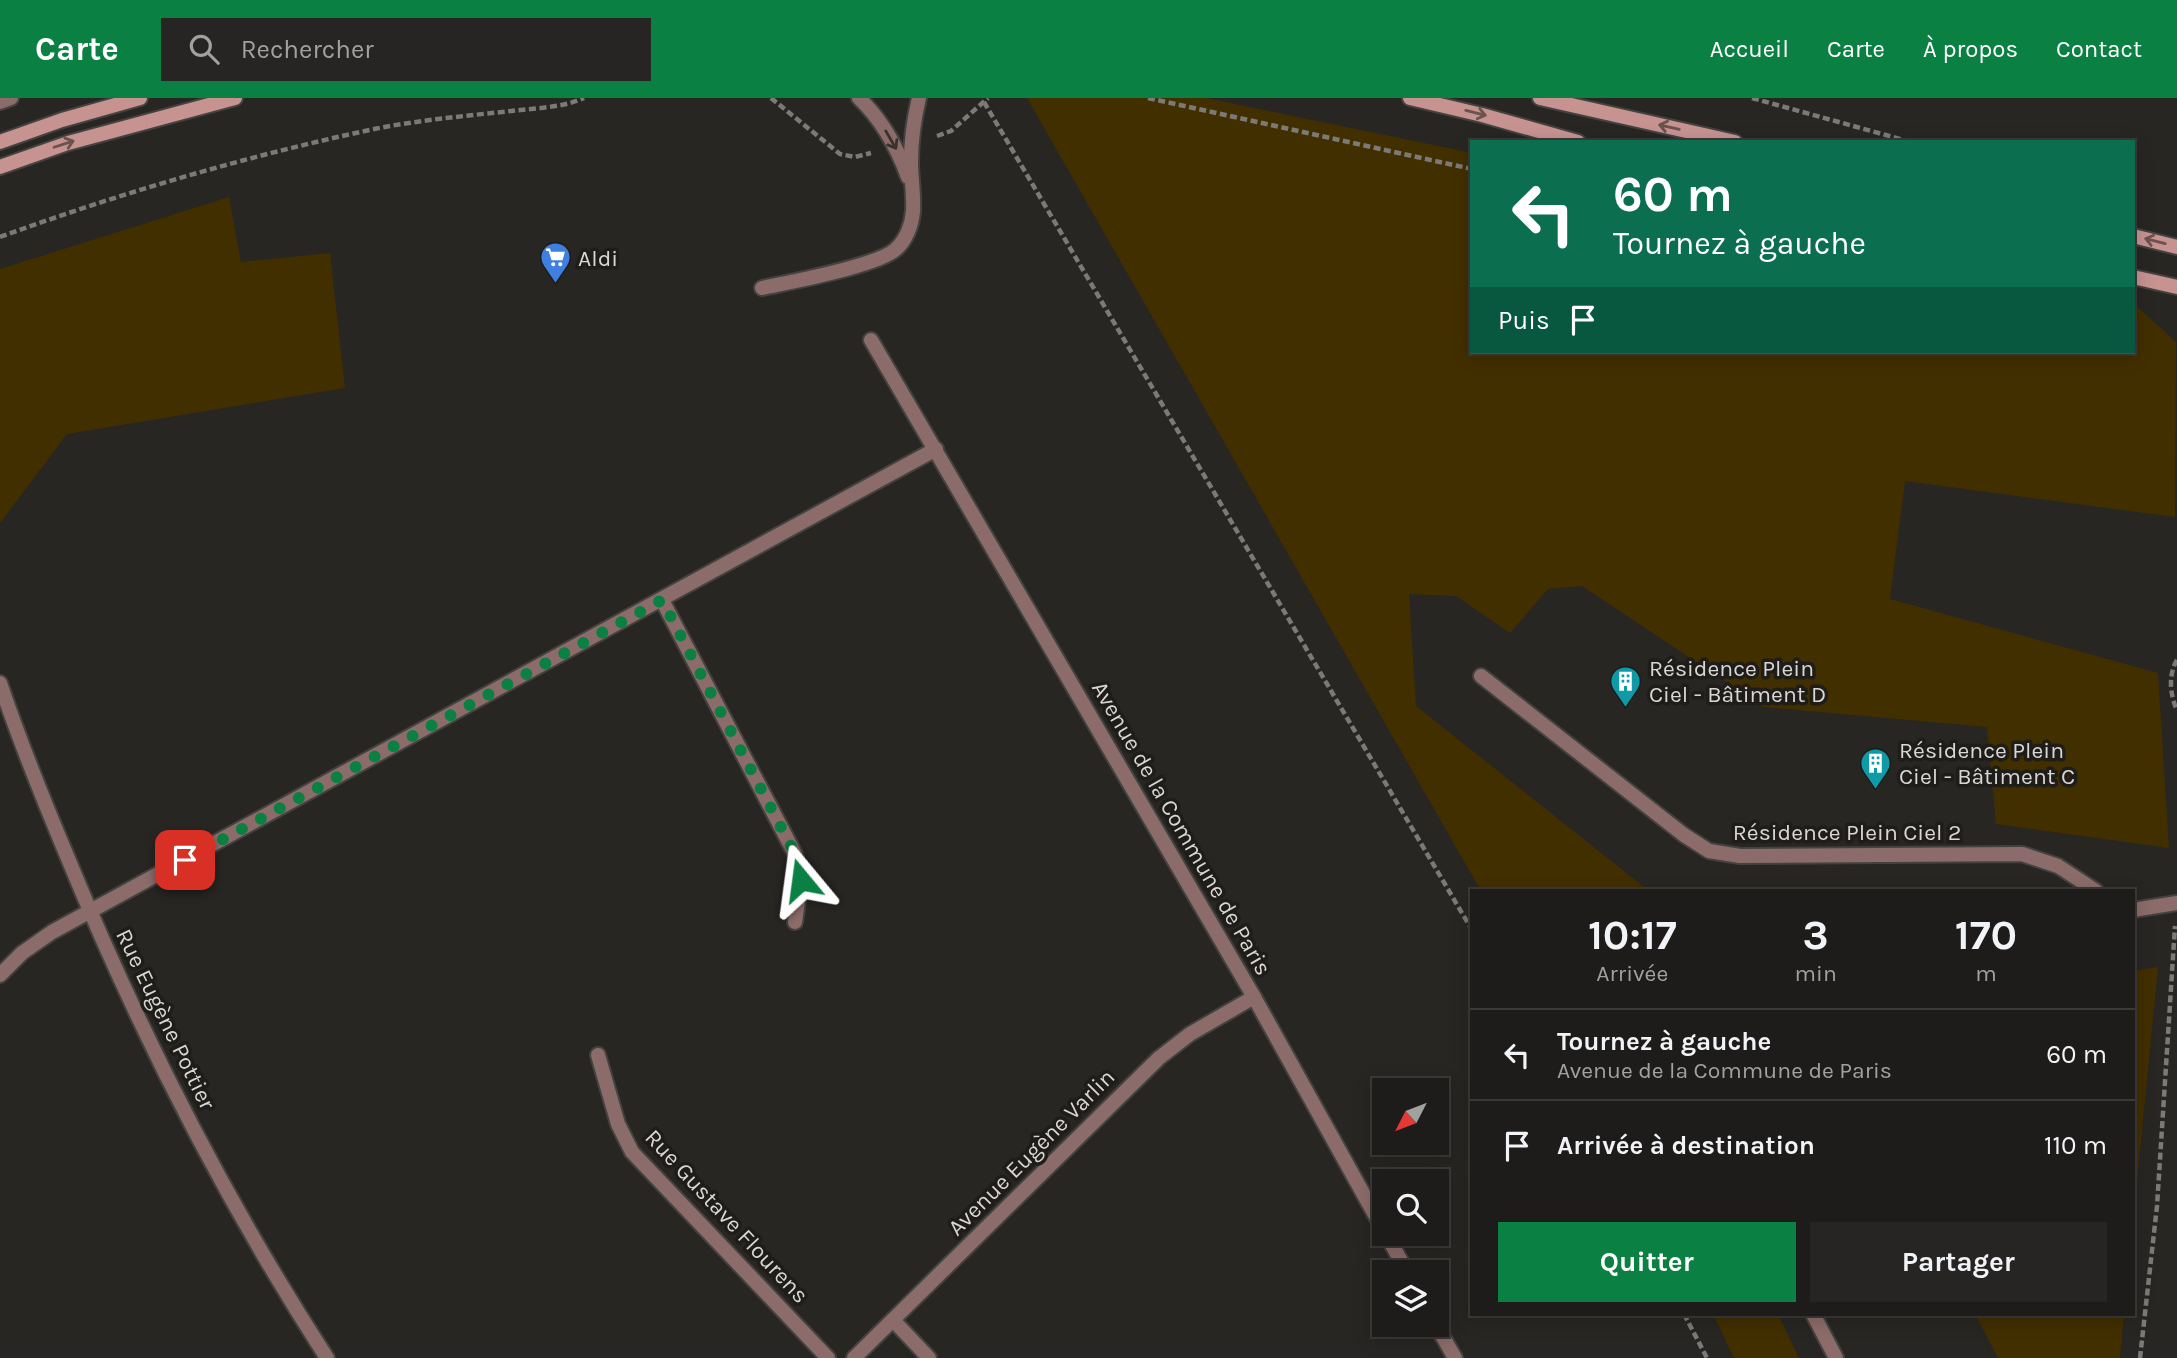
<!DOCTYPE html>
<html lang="fr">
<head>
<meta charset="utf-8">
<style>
	body { margin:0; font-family:Karla,sans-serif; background:#262523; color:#f1f3f6; height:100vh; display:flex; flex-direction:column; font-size:26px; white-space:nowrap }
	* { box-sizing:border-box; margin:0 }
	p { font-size:23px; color:#a1a1a2 }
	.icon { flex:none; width:38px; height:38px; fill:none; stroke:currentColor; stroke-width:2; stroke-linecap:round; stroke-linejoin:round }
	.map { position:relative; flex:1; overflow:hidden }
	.side { position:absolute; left:1470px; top:791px; width:665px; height:427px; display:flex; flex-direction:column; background:#1e1c1a; border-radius:0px; box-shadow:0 4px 18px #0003,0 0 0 2px #3c3a39 }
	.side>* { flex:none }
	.banner { position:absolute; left:1470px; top:42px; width:665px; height:214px; border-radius:0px; box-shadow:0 4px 18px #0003,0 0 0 2px #3c3a39; background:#0b6e4f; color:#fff; overflow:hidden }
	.needle { width:46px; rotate:228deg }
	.fabs { position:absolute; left:1372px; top:980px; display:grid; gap:14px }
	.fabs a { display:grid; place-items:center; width:77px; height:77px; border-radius:0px; background:#1e1c1a; box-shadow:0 4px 18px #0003,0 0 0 2px #3c3a39; font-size:35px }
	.pin { position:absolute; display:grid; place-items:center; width:60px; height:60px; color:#fff; margin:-30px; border-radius:14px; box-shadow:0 4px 10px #0006 }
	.me { position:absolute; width:77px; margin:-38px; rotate:344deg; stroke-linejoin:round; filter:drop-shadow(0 0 5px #0008) }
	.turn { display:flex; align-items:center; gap:24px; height:147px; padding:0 28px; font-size:32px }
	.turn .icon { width:91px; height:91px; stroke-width:2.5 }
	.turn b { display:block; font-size:49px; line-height:60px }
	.then { display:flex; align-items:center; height:66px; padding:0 28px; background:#0003; gap:14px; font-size:26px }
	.eta { display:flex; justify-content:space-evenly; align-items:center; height:119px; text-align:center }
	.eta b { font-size:42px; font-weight:700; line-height:49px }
	.button { display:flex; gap:14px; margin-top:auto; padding:14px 28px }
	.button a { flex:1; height:80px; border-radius:0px; background:#0b8043; color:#fff; font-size:28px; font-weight:700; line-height:80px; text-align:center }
	.button a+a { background:#262523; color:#f1f3f6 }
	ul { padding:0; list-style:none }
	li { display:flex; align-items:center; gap:21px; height:91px; padding:0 28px; border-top:2px solid #3c3a39 }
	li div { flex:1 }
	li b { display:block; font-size:26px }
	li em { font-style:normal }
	header { display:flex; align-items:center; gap:42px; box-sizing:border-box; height:98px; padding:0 35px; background:#0b8043; color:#fff }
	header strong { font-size:33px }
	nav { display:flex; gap:38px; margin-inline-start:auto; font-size:24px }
	.search { width:490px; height:63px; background:#262523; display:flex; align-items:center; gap:18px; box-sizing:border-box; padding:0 24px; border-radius:0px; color:#a1a1a2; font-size:26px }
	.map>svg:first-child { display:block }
	.green { fill:#422f00 }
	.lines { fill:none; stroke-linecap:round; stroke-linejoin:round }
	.lane-casing { stroke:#44423f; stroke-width:18 }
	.street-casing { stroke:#44423f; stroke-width:18 }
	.secondary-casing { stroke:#44423f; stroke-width:18 }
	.path { stroke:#7b7a77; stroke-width:4.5; stroke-dasharray:7 3.5; stroke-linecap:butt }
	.lane { stroke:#8c6c6a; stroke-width:14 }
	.street { stroke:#8c6c6a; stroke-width:14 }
	.secondary { stroke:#c69391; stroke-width:14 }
	.oneway { stroke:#6a524f }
	.oneway2 { stroke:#3a312d }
	.route { stroke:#0b8043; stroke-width:12; stroke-dasharray:0 21.6 }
	.labels { text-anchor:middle; stroke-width:7; stroke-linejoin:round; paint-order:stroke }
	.poi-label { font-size:23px; fill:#d8d7d4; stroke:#1f1d19; text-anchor:start }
	.street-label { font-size:23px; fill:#d8d7d4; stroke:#1f1d19 }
</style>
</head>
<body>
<header>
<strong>Carte</strong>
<div class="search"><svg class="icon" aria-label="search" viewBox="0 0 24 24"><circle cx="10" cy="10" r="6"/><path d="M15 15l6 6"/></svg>Rechercher</div>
<nav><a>Accueil</a><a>Carte</a><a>À propos</a><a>Contact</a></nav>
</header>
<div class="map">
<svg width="2177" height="1260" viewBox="0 0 2177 1260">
	<rect width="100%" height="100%" fill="#282623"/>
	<g class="green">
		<polygon points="1027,0 1206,0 1472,55 1472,254 2133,254 2133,205 2176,244 2175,419 1905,383 1890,501 2158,575 2169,750 1996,726 1987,629 1764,609 1582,488 1548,491 1510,535 1456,498 1409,496 1416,608 1649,793 1481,793"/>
		<polygon points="229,99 241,164 330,155 345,290 67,336 0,425 0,171"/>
		<polygon points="2158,869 2133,1125 2133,873"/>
		<polygon points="1713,1216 1778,1216 1799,1260 1734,1260"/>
		<polygon points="1975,1216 2124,1216 2120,1260 1998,1260"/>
	</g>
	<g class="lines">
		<defs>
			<g id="lane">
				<path d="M 859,0 C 882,22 897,49 908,79"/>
				<polyline points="0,4 11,0"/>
				<path d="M 762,190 C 789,184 878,168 896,151 C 906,142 912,127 913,113 C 914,97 911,80 911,64 C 911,42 914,21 919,0"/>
				<polyline points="1481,578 1684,737 1709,753 1740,758 2022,756 2058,768 2096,793"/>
				<polyline points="2133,812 2177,805"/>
				<polyline points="1813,1216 1836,1260"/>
			</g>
			<g id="street">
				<polyline points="871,242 1254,899 1384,1133"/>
				<polyline points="662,502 795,756 801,782 795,824"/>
				<path d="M 0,585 C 20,644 43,701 67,758 C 139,933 224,1101 327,1260"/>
				<polyline points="0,877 22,855 52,834 936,351"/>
				<polyline points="598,957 618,1026 632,1054 828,1260"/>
				<polyline points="1386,1136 1407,1174"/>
				<polyline points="893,1222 929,1260"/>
				<polyline points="1436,1227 1455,1260"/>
				<polyline points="854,1260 1159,960 1190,936 1254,899"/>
			</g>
			<g id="secondary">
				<polyline points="1410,0 1482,17 1578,44"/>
				<polyline points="1540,0 1735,44"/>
				<polyline points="0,44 62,22 140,0"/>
				<polyline points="0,69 68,45 235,0"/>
				<polyline points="2133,138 2177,149"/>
				<polyline points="2133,179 2177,189"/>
			</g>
		</defs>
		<use href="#lane" class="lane-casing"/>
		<use href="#street" class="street-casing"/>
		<use href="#secondary" class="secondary-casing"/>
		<g class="path">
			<polyline points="771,0 840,56 855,59 871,55"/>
			<polyline points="1148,0 1472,71"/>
			<polyline points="1752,0 1911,44"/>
			<polyline points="984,4 1472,832"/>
			<polyline points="937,38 951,33 988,0"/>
			<path d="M 0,139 C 121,95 247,58 374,31 C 419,22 465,18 511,13 C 535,10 562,10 584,0"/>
			<path d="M 2177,562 C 2168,577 2170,597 2177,612"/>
			<polyline points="1684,1216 1707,1260"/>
			<polyline points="2140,1260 2157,1108 2175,828"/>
		</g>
		<use href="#lane" class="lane"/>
		<use href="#street" class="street"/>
		<use href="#secondary" class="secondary"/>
	</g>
	<defs><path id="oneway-shaft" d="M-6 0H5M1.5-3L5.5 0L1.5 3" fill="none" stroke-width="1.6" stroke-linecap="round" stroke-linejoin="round" transform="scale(1.75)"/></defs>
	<g class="oneway">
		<use href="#oneway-shaft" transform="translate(1476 15) rotate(14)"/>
		<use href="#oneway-shaft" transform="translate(1669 29) rotate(-167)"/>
		<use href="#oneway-shaft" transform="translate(64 46) rotate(-18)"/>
		<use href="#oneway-shaft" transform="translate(2155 143) rotate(-166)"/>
	</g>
	<use class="oneway2" href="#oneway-shaft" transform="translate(891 42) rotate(60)"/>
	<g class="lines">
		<polyline class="route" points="185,762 662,502 795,756 801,782"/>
	</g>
	<defs>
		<symbol id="supermarket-pin" viewBox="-11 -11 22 30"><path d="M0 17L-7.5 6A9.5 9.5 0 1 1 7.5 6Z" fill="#3f7fe0" stroke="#1f1d19"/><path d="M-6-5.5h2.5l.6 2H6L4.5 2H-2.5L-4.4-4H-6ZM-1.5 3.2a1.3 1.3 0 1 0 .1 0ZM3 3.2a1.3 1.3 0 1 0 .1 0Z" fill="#fff"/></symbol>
		<symbol id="building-pin" viewBox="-11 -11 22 30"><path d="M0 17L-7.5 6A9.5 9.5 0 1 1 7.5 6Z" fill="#0f9aa8" stroke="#1f1d19"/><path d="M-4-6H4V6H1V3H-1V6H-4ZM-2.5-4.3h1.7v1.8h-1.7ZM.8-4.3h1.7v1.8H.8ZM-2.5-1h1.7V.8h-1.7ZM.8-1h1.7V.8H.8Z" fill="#fff"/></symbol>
	</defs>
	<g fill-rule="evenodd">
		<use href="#supermarket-pin" x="538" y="142" width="35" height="47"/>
		<use href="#building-pin" x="1608" y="566" width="35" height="47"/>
		<use href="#building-pin" x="1858" y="648" width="35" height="47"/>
	</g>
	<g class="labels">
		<g class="poi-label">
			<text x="578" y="168">Aldi</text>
			<text x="1649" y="578">Résidence Plein<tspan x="1649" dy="26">Ciel - Bâtiment D</tspan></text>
			<text x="1899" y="660">Résidence Plein<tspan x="1899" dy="26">Ciel - Bâtiment C</tspan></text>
		</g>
		<g class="street-label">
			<text transform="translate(1182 730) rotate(60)" y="8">Avenue de la Commune de Paris</text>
			<text x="1847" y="742">Résidence Plein Ciel 2</text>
			<text transform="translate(166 921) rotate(64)" y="8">Rue Eugène Pottier</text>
			<text transform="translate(1031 1054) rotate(-45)" y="8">Avenue Eugène Varlin</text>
			<text transform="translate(727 1118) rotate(47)" y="8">Rue Gustave Flourens</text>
		</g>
	</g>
</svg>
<div class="fabs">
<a><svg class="needle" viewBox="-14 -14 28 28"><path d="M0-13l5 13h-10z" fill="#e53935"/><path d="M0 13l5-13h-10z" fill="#a1a1a2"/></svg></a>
<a><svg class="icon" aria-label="search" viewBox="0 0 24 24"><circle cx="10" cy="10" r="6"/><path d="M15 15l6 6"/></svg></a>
<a><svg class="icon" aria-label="layers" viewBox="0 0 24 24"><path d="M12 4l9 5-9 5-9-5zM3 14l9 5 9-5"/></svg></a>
</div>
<div class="pin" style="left:185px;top:762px;background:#d93025"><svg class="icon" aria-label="arrive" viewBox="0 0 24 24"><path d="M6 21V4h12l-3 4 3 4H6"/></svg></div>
<svg class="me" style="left:801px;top:782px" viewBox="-20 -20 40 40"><path d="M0-17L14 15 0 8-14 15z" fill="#0b8043" stroke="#fff" stroke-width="4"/></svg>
<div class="banner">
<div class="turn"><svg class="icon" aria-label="left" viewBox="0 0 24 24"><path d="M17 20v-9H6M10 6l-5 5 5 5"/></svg><div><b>60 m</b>Tournez à gauche</div></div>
<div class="then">Puis<svg class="icon" aria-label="arrive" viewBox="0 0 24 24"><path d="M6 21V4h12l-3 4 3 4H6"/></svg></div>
</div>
<section class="side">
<div class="eta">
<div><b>10:17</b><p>Arrivée</p></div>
<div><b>3</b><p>min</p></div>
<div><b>170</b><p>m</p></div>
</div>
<ul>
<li><svg class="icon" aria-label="left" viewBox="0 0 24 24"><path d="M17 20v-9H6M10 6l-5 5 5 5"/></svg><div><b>Tournez à gauche</b><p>Avenue de la Commune de Paris</p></div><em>60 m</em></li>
<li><svg class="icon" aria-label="arrive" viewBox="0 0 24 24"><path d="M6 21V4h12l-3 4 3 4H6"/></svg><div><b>Arrivée à destination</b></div><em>110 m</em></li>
</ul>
<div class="button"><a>Quitter</a><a>Partager</a></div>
</section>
</div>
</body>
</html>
